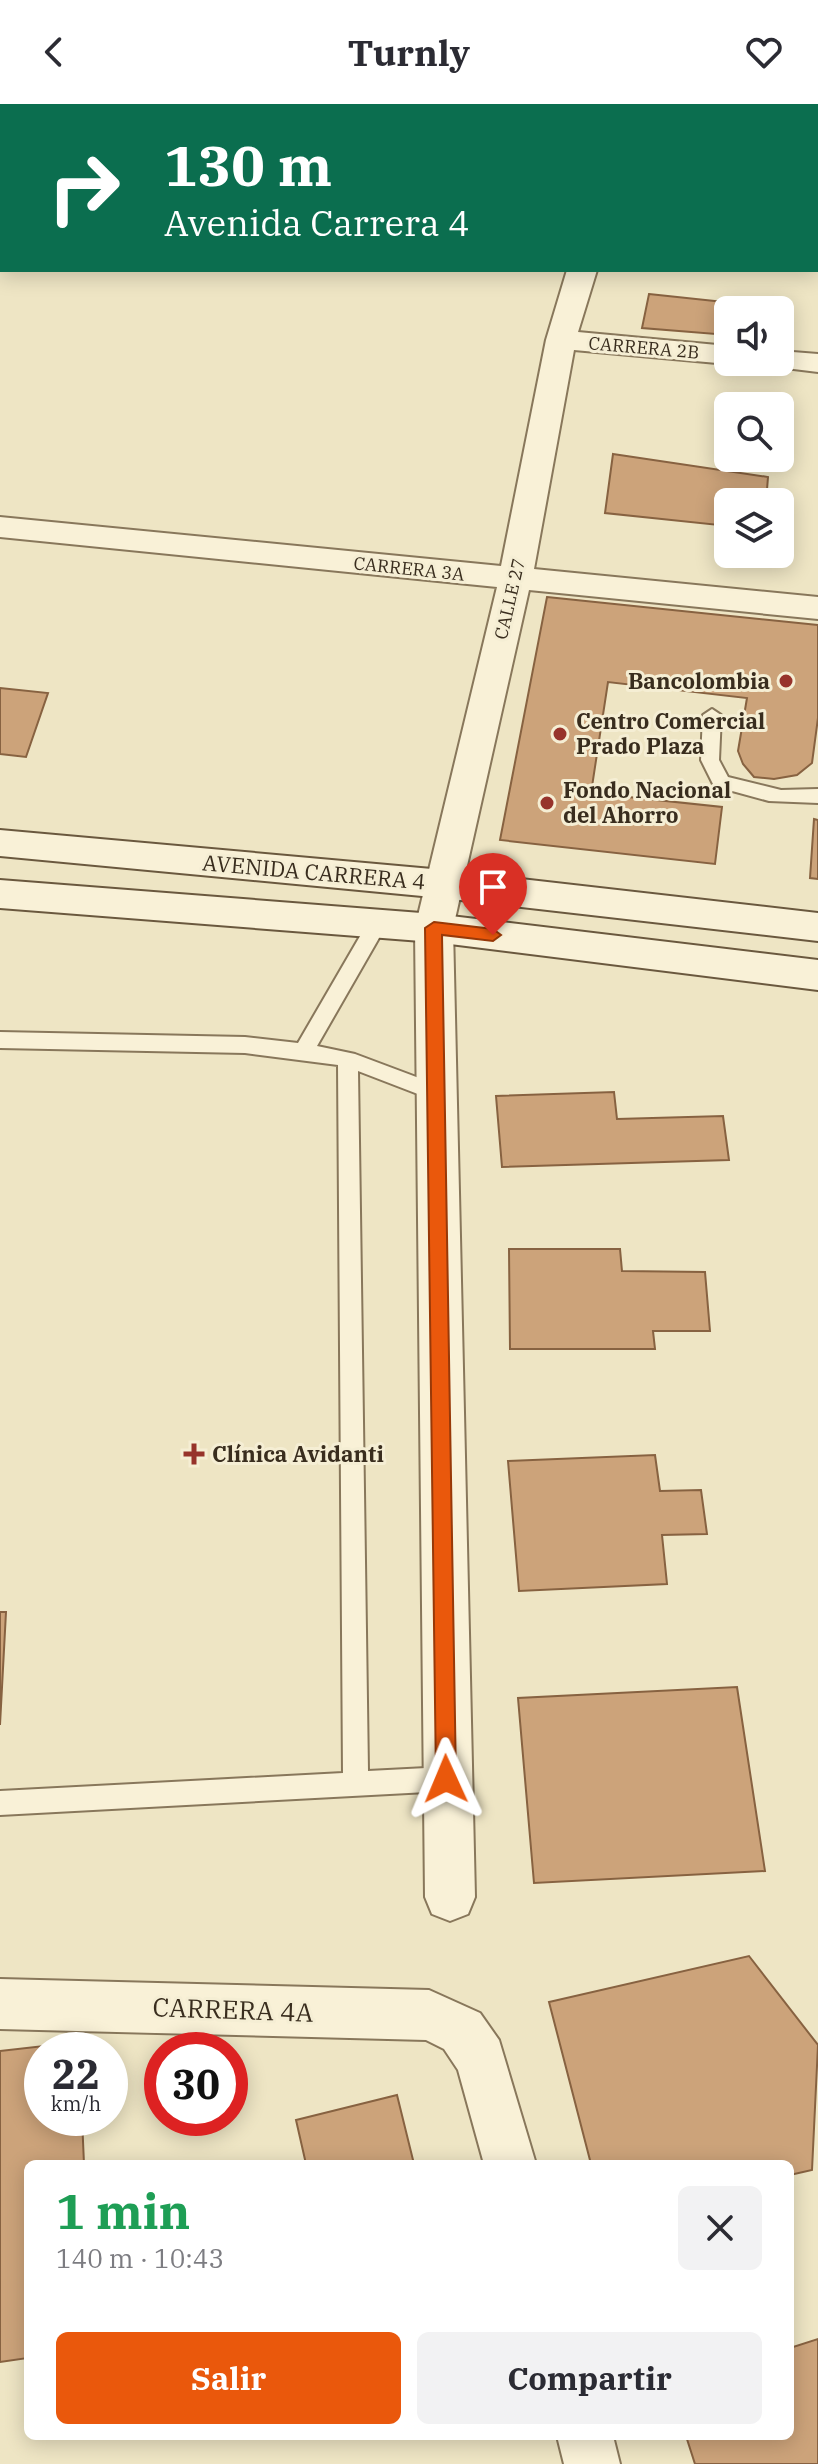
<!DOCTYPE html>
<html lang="es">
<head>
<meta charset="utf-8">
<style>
	body { margin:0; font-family:"IBM Plex Serif",serif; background:#f2f2f3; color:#2b2b33; height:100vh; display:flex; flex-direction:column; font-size:30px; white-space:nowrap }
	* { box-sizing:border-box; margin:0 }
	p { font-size:26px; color:#7c7c81 }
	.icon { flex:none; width:44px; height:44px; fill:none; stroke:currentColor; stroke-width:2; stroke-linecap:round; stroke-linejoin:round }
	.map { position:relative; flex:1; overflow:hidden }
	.sheet { position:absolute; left:24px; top:2056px; width:770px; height:280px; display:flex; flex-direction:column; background:#fff; border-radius:12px; box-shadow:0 4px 20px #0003 }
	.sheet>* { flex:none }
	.banner { position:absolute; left:0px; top:0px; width:818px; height:168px; box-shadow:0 4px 20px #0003; background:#0b6e4f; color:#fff; overflow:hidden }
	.controls { position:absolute; left:714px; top:192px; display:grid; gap:16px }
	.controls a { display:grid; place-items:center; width:80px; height:80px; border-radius:12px; background:#fff; box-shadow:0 4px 20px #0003; font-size:40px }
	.speed { position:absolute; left:24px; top:1928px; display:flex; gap:16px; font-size:40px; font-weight:700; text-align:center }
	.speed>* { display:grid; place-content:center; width:104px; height:104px; border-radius:50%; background:#fff; box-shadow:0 4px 20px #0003; line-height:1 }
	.speed small { font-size:20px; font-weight:400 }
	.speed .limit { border:12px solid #d22; background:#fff; color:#111 }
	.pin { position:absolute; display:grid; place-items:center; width:68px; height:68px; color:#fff; margin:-82px -34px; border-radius:50% 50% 50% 0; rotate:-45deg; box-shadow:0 0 8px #0007 }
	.pin .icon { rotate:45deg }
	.me { position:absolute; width:88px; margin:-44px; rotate:359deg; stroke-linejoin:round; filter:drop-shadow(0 0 6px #0008) }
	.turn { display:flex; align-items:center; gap:28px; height:168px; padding:0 32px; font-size:36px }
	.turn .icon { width:104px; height:104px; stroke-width:2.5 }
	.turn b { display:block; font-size:56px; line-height:68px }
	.round { display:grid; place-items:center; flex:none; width:84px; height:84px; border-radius:12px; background:#f2f2f3 }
	.headline { display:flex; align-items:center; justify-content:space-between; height:136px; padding:0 32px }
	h1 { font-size:48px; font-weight:800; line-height:60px; color:#1e9e55 }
	.cta { display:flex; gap:16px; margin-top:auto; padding:16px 32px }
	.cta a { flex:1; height:92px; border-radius:12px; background:#ea580c; color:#fff; font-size:32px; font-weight:800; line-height:92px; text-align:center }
	.cta a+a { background:#f2f2f3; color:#2b2b33 }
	header { display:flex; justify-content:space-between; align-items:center; height:104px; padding:0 32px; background:#fff; font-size:36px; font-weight:800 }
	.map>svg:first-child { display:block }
	.building { fill:#cca37a; stroke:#876241; stroke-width:2 }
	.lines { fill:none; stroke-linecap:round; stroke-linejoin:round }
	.lane-casing { stroke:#88775b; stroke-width:4 }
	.street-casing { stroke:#88775b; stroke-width:4 }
	.secondary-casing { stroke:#6a583e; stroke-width:4 }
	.lane { fill:#f9f1d7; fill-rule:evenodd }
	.street { fill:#f9f1d7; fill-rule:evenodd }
	.secondary { fill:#f9f1d7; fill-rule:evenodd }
	.route { fill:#ea580c; stroke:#983908; stroke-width:2 }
	.poi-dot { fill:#97332b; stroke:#f5eed4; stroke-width:3 }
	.labels { text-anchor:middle; stroke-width:6; stroke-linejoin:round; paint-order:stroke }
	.far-street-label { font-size:18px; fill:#392d1e; stroke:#f5eed4 }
	.poi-label { font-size:22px; font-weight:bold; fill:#392d1e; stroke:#f5eed4; text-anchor:start }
	.street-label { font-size:22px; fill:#392d1e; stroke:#f5eed4 }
	.near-street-label { font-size:26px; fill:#392d1e; stroke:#f5eed4 }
</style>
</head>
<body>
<header><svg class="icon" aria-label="back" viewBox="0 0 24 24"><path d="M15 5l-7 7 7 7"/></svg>Turnly<svg class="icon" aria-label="heart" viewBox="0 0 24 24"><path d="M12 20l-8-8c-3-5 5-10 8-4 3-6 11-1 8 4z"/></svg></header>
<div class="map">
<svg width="818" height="2360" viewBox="0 0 818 2360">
	<rect width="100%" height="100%" fill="#eee5c4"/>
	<g class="building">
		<polygon points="296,0 450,0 450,2"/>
		<polygon points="698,0 818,0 816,17 816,2"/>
		<polygon points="649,190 791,205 789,236 780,235 780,206 728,206 728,231 642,224"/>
		<polygon points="613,350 768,373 766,398 728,398 728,422 605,409"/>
		<polygon points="547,493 818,521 818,614 812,659 797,671 774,675 754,673 743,660 738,647 747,594 608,578 591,689 722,703 715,760 500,736"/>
		<polygon points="0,584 48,589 26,653 0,650"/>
		<polygon points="814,715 818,716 818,775 810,774"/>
		<polygon points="614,988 617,1015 723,1012 729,1056 502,1063 496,992"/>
		<polygon points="509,1145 620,1145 622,1167 705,1168 710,1227 653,1227 655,1245 510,1245"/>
		<polygon points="655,1351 660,1387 701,1386 707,1430 662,1431 667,1480 519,1487 508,1357"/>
		<polygon points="0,1508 6,1508 0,1621"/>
		<polygon points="737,1583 765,1767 534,1779 518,1594"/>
		<polygon points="749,1852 818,1941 812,2066 790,2071 790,2060 591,2060 549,1898"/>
		<polygon points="79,1938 80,1946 42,1946 42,2014 82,2014 84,2060 28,2060 28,2254 0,2258 0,1947"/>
		<polygon points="397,1991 414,2060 306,2060 296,2016"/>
		<polygon points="818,2235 818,2360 695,2360 686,2332 790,2332 790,2244"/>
	</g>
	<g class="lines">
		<defs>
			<g id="lane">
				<polygon points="712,605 721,611 719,656 728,673 781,686 818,685 818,699 769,697 714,682 701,656 703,611"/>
				<polygon points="377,813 387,820 317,942 355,950 443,983 446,989 436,997 358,967 368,1667 446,1663 455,1667 459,1675 455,1683 446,1687 0,1711 0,1687 343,1669 338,961 245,949 0,944 0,928 245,933 298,939 370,815"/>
			</g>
			<g id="street">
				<polygon points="170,0 219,0 221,2 172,2"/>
				<rect x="616" y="0" width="28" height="2"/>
				<rect x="816" y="43" width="2" height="17"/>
				<polygon points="567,166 597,166 578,228 728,242 728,258 737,258 728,260 574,246 534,465 818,493 818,515 529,486 453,824 475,1793 468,1810 450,1817 432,1810 425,1793 415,824 497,483 0,433 0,413 501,462 546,236"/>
				<polygon points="780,247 818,250 818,268 769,262 766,258 780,258"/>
				<polygon points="0,1875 429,1886 480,1909 499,1936 536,2060 484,2060 458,1966 444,1945 426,1936 0,1925"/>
				<polygon points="557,2332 613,2332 620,2360 564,2360"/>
			</g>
			<g id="secondary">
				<polygon points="0,726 443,766 818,809 818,837 443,794 0,752"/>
				<polygon points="0,776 434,810 818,856 818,886 434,838 0,804"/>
			</g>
		</defs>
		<use href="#lane" class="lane-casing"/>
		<use href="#street" class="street-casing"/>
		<use href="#secondary" class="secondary-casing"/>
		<use href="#lane" class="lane"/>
		<use href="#street" class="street"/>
		<use href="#secondary" class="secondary"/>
	</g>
	<polygon class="route" points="434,818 493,825 501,831 493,837 442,831 456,1675 453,1682 446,1685 439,1682 436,1675 425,824"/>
	<g class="poi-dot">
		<circle cx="786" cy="577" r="8"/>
		<circle cx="560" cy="630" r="8"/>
		<circle cx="547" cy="699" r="8"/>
		<path d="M190 1338h8v8h8v8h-8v8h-8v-8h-8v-8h8z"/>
	</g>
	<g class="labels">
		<g class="far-street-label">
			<text transform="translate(644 244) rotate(5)" y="6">CARRERA 2B</text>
			<text transform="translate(409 465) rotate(6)" y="6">CARRERA 3A</text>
			<text transform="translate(510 495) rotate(-77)" y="6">CALLE 27</text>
		</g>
		<g class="poi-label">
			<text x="770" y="585" text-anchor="end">Bancolombia</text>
			<text x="576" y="625">Centro Comercial<tspan x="576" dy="25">Prado Plaza</tspan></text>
			<text x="563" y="694">Fondo Nacional<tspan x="563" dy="25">del Ahorro</tspan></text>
			<text x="212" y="1358">Clínica Avidanti</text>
		</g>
		<g class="street-label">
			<text transform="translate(314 768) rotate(5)" y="8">AVENIDA CARRERA 4</text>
		</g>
		<g class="near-street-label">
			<text transform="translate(233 1906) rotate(2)" y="9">CARRERA 4A</text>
		</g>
	</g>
</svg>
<div class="controls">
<a><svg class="icon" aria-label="sound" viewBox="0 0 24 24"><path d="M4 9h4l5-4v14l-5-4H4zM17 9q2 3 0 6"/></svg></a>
<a><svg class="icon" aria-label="search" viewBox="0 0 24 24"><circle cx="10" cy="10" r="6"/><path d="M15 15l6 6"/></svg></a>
<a><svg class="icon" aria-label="layers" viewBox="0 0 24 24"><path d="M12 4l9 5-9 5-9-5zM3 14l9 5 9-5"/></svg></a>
</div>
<div class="speed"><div>22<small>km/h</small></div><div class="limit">30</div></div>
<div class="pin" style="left:493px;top:831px;background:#d93025"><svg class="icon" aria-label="arrive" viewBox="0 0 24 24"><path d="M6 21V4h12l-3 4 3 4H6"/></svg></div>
<svg class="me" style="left:446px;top:1675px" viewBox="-20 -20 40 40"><path d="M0-17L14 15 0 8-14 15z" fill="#ea580c" stroke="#fff" stroke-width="4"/></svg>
<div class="banner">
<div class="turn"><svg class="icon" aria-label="right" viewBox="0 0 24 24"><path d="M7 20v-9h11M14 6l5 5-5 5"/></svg><div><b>130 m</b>Avenida Carrera 4</div></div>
</div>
<section class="sheet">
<div class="headline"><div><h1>1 min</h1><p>140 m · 10:43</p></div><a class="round"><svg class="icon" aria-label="close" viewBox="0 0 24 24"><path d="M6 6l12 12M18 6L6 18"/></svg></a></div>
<div class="cta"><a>Salir</a><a>Compartir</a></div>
</section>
</div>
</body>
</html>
